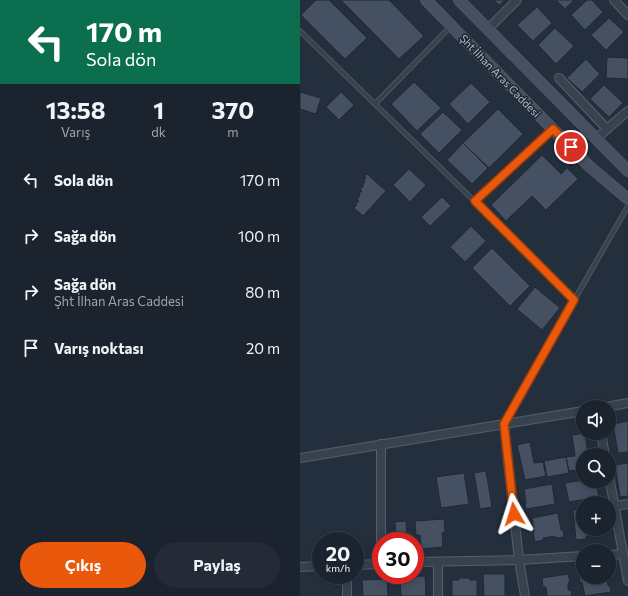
<!DOCTYPE html>
<html lang="tr">
<head>
<meta charset="utf-8">
<style>
	body { margin:0; font-family:Commissioner,sans-serif; background:#242b36; color:#f1f3f6; height:100vh; display:flex; flex-direction:column; font-size:15px; white-space:nowrap }
	* { box-sizing:border-box; margin:0 }
	p { font-size:13px; color:#a0a4aa }
	.icon { flex:none; width:22px; height:22px; fill:none; stroke:currentColor; stroke-width:2; stroke-linecap:round; stroke-linejoin:round }
	.map { position:relative; flex:1; overflow:hidden }
	.panel { display:flex; flex-direction:column; background:#1b232e; width:300px }
	.panel>* { flex:none }
	.banner { background:#0b6e4f; color:#fff; overflow:hidden }
	.fabs { position:absolute; left:276px; top:400px; display:grid; gap:8px }
	.fabs a { display:grid; place-items:center; width:40px; height:40px; border-radius:50%; background:#1b232e; box-shadow:0 2px 10px #0003,0 0 0 1px #39404a; font-size:20px }
	.speed { position:absolute; left:12px; top:532px; display:flex; gap:8px; font-size:20px; font-weight:700; text-align:center }
	.speed>* { display:grid; place-content:center; width:52px; height:52px; border-radius:50%; background:#1b232e; box-shadow:0 2px 10px #0003,0 0 0 1px #39404a; line-height:1 }
	.speed small { font-size:10px; font-weight:400 }
	.speed .limit { border:6px solid #d22; background:#fff; color:#111 }
	.pin { position:absolute; display:grid; place-items:center; width:34px; height:34px; color:#fff; margin:-17px; border:2px solid #fff; border-radius:50%; box-shadow:0 1px 4px #0007 }
	.me { position:absolute; width:44px; margin:-22px; rotate:354deg; stroke-linejoin:round; filter:drop-shadow(0 0 3px #0008) }
	.turn { display:flex; align-items:center; gap:14px; height:84px; padding:0 20px; font-size:18px }
	.turn .icon { width:52px; height:52px; stroke-width:2.5 }
	.turn b { display:block; font-size:28px; line-height:34px }
	.eta { display:flex; justify-content:space-evenly; align-items:center; height:68px; text-align:center }
	.eta b { font-size:24px; font-weight:700; line-height:28px }
	.cta { display:flex; gap:8px; margin-top:auto; padding:8px 20px }
	.cta a { flex:1; height:46px; border-radius:24px; background:#ea580c; color:#fff; font-size:16px; font-weight:700; line-height:46px; text-align:center }
	.cta a+a { background:#242b36; color:#f1f3f6 }
	ul { padding:0; list-style:none }
	li { display:flex; align-items:center; gap:12px; height:56px; padding:0 20px }
	li div { flex:1 }
	li b { display:block; font-size:15px }
	li em { font-style:normal }
	main { display:flex; flex:1; min-height:0 }
	.map>svg:first-child { display:block }
	.building { fill:#455162; stroke:#1f2835 }
	.lines { fill:none; stroke-linecap:round; stroke-linejoin:round }
	.lane-casing { stroke:#565f6c; stroke-width:5.5 }
	.street-casing { stroke:#565f6c; stroke-width:10 }
	.secondary-casing { stroke:#565f6c; stroke-width:12 }
	.lane { stroke:#38414e; stroke-width:4 }
	.street { stroke:#38414e; stroke-width:8 }
	.secondary { stroke:#465061; stroke-width:11 }
	.route-casing { stroke:#983908; stroke-width:10 }
	.route { stroke:#ea580c; stroke-width:7 }
	.labels { text-anchor:middle; stroke-width:3; stroke-linejoin:round; paint-order:stroke }
	.street-label { font-size:11px; fill:#b4bcc9; stroke:#1d2633 }
</style>
</head>
<body>
<main>
<section class="panel">
<div class="banner">
<div class="turn"><svg class="icon" aria-label="left" viewBox="0 0 24 24"><path d="M17 20v-9H6M10 6l-5 5 5 5"/></svg><div><b>170 m</b>Sola dön</div></div>
</div>
<div class="eta">
<div><b>13:58</b><p>Varış</p></div>
<div><b>1</b><p>dk</p></div>
<div><b>370</b><p>m</p></div>
</div>
<ul>
<li><svg class="icon" aria-label="left" viewBox="0 0 24 24"><path d="M17 20v-9H6M10 6l-5 5 5 5"/></svg><div><b>Sola dön</b></div><em>170 m</em></li>
<li><svg class="icon" aria-label="right" viewBox="0 0 24 24"><path d="M7 20v-9h11M14 6l5 5-5 5"/></svg><div><b>Sağa dön</b></div><em>100 m</em></li>
<li><svg class="icon" aria-label="right" viewBox="0 0 24 24"><path d="M7 20v-9h11M14 6l5 5-5 5"/></svg><div><b>Sağa dön</b><p>Şht İlhan Aras Caddesi</p></div><em>80 m</em></li>
<li><svg class="icon" aria-label="arrive" viewBox="0 0 24 24"><path d="M6 21V4h12l-3 4 3 4H6"/></svg><div><b>Varış noktası</b></div><em>20 m</em></li>
</ul>
<div class="cta"><a>Çıkış</a><a>Paylaş</a></div>
</section>
<div class="map">
<svg width="328" height="596" viewBox="0 0 328 596">
	<rect width="100%" height="100%" fill="#242f3e"/>
	<g class="building">
		<polygon points="16,0 29,0 67,38 45,59 1,15"/>
		<polygon points="41,0 89,0 124,36 99,59"/>
		<polygon points="194,0 205,0 199,5"/>
		<polygon points="256,0 274,0 265,9"/>
		<polygon points="287,0 292,0 303,12 285,30 271,15"/>
		<polygon points="237,7 252,23 233,41 217,25"/>
		<polygon points="309,18 324,32 306,50 291,35"/>
		<polygon points="255,28 274,46 256,64 238,45"/>
		<polygon points="307,57 328,58 328,79 306,78"/>
		<polygon points="286,59 300,74 282,92 267,78"/>
		<polygon points="114,82 141,108 117,131 91,104"/>
		<polygon points="171,83 190,102 168,124 149,104"/>
		<polygon points="304,85 323,103 309,117 290,99"/>
		<polygon points="0,92 21,98 16,114 0,109"/>
		<polygon points="41,92 54,105 39,120 26,107"/>
		<polygon points="198,109 223,134 189,168 163,143"/>
		<polygon points="143,112 162,130 139,153 120,134"/>
		<polygon points="163,143 188,168 172,184 147,160"/>
		<polygon points="242,155 261,174 267,168 278,179 246,210 232,196 206,221 191,205"/>
		<polygon points="109,169 126,185 110,202 93,185"/>
		<polygon points="67,174 86,191 63,216 54,208 57,205 55,204 59,201 57,199 60,196 59,194 62,191 60,189 64,186 62,185 65,182 64,180 66,178 65,176"/>
		<polygon points="142,197 151,206 130,226 121,217"/>
		<polygon points="171,226 186,241 165,262 150,247"/>
		<polygon points="192,248 230,286 210,306 172,268"/>
		<polygon points="235,287 260,308 242,330 217,309"/>
		<polygon points="328,421 328,452 318,453 313,424"/>
		<polygon points="285,433 288,455 283,455 283,469 269,471 266,457 275,456 272,435"/>
		<polygon points="230,442 234,463 243,462 246,476 225,480 217,445"/>
		<polygon points="266,457 269,473 247,477 244,461"/>
		<polygon points="328,463 328,496 320,497 315,465"/>
		<polygon points="186,471 192,507 180,509 174,473"/>
		<polygon points="164,473 169,504 141,508 136,477"/>
		<polygon points="283,480 283,481 296,481 299,497 269,502 265,483"/>
		<polygon points="252,484 255,504 226,509 225,504 226,504 224,489"/>
		<polygon points="278,509 278,511 283,511 283,529 303,529 303,536 286,536 286,539 276,540 273,510"/>
		<polygon points="258,513 261,530 263,530 264,537 255,538 255,536 243,538 244,540 235,542 233,532 234,532 232,518"/>
		<polygon points="144,519 145,532 142,533 143,547 121,549 120,535 116,535 115,521"/>
		<polygon points="106,521 107,541 96,541 95,522"/>
		<polygon points="183,574 205,574 205,596 184,596"/>
		<polygon points="268,574 270,582 268,583 268,590 271,590 272,596 247,596 246,587 243,587 242,578"/>
		<polygon points="283,575 283,577 308,577 307,577 308,586 310,586 311,592 285,596 282,582 280,583 279,576"/>
		<polygon points="125,576 126,596 101,596 100,577"/>
		<polygon points="159,578 170,578 170,580 177,580 177,596 152,596 152,580 159,580"/>
		<polygon points="87,579 88,596 63,596 62,580"/>
	</g>
	<g class="lines">
		<defs>
			<g id="lane">
				<polyline points="0,31 201,227 274,301"/>
				<polyline points="75,104 151,26"/>
				<polyline points="175,201 252,129"/>
				<polyline points="204,423 328,206"/>
			</g>
			<g id="street">
				<polyline points="314,0 328,15"/>
				<polyline points="188,29 217,0"/>
				<polyline points="259,78 307,129"/>
				<polyline points="296,139 307,129 328,111"/>
				<polyline points="306,407 328,403"/>
				<polyline points="204,424 219,560 225,596"/>
				<polyline points="301,433 305,455"/>
				<polyline points="0,458 283,411"/>
				<polyline points="309,476 328,581"/>
				<polyline points="314,506 328,504"/>
				<polyline points="309,555 323,554"/>
				<polyline points="115,562 219,560 283,556"/>
				<polyline points="138,562 138,596"/>
				<polyline points="81,564 81,444"/>
				<polyline points="55,565 81,564"/>
				<polyline points="0,567 21,566"/>
				<polyline points="47,575 47,596"/>
			</g>
			<g id="secondary">
				<polyline points="126,0 289,166 328,199"/>
				<polyline points="159,0 328,171"/>
			</g>
		</defs>
		<use href="#lane" class="lane-casing"/>
		<use href="#street" class="street-casing"/>
		<use href="#secondary" class="secondary-casing"/>
		<use href="#lane" class="lane"/>
		<use href="#street" class="street"/>
		<use href="#secondary" class="secondary"/>
	</g>
	<g class="lines">
		<defs>
			<polyline id="route" points="214,514 204,424 274,300 175,201 253,129 271,147"/>
		</defs>
		<use href="#route" class="route-casing"/>
		<use href="#route" class="route"/>
	</g>
	<g class="labels">
		<g class="street-label">
			<text transform="translate(200 76) rotate(46)" y="4">Şht İlhan Aras Caddesi</text>
		</g>
	</g>
</svg>
<div class="fabs">
<a><svg class="icon" aria-label="sound" viewBox="0 0 24 24"><path d="M4 9h4l5-4v14l-5-4H4zM17 9q2 3 0 6"/></svg></a>
<a><svg class="icon" aria-label="search" viewBox="0 0 24 24"><circle cx="10" cy="10" r="6"/><path d="M15 15l6 6"/></svg></a>
<a>+</a>
<a>−</a>
</div>
<div class="speed"><div>20<small>km/h</small></div><div class="limit">30</div></div>
<div class="pin" style="left:271px;top:147px;background:#d93025"><svg class="icon" aria-label="arrive" viewBox="0 0 24 24"><path d="M6 21V4h12l-3 4 3 4H6"/></svg></div>
<svg class="me" style="left:214px;top:514px" viewBox="-20 -20 40 40"><path d="M0-17L14 15 0 8-14 15z" fill="#ea580c" stroke="#fff" stroke-width="4"/></svg>
</div>
</main>
</body>
</html>
